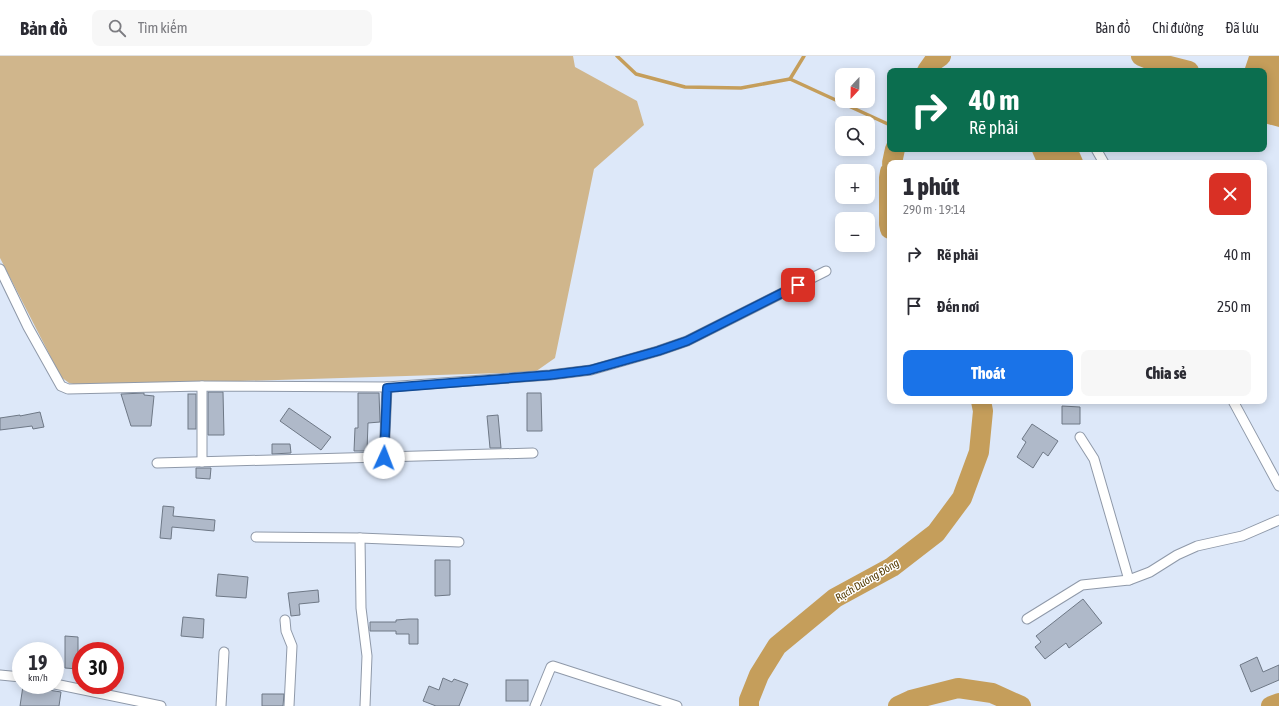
<!DOCTYPE html>
<html lang="vi">
<head>
<meta charset="utf-8">
<style>
	body { margin:0; font-family:"Asap Condensed",sans-serif; background:#f7f7f7; color:#2b2b33; height:100vh; display:flex; flex-direction:column; font-size:15px; white-space:nowrap }
	* { box-sizing:border-box; margin:0 }
	p { font-size:13px; color:#7c7c81 }
	.icon { flex:none; width:22px; height:22px; fill:none; stroke:currentColor; stroke-width:2; stroke-linecap:round; stroke-linejoin:round }
	.map { position:relative; flex:1; overflow:hidden }
	.details { position:absolute; left:887px; top:104px; width:380px; height:244px; display:flex; flex-direction:column; background:#fff; border-radius:8px; box-shadow:0 2px 10px #0003 }
	.details>* { flex:none }
	.banner { position:absolute; left:887px; top:12px; width:380px; height:84px; border-radius:8px; box-shadow:0 2px 10px #0003; background:#0b6e4f; color:#fff; overflow:hidden }
	.needle { width:26px; rotate:202deg }
	.tools { position:absolute; left:835px; top:12px; display:grid; gap:8px }
	.tools a { display:grid; place-items:center; width:40px; height:40px; border-radius:8px; background:#fff; box-shadow:0 2px 10px #0003; font-size:20px }
	.speed { position:absolute; left:12px; top:586px; display:flex; gap:8px; font-size:20px; font-weight:700; text-align:center }
	.speed>* { display:grid; place-content:center; width:52px; height:52px; border-radius:50%; background:#fff; box-shadow:0 2px 10px #0003; line-height:1 }
	.speed small { font-size:10px; font-weight:400 }
	.speed .limit { border:6px solid #d22; background:#fff; color:#111 }
	.pin { position:absolute; display:grid; place-items:center; width:34px; height:34px; color:#fff; margin:-17px; border-radius:8px; box-shadow:0 2px 6px #0006 }
	.me { position:absolute; width:44px; margin:-22px; rotate:2deg; stroke-linejoin:round; filter:drop-shadow(0 0 3px #0008) }
	.turn { display:flex; align-items:center; gap:14px; height:84px; padding:0 16px; font-size:18px }
	.turn .icon { width:52px; height:52px; stroke-width:2.5 }
	.turn b { display:block; font-size:28px; line-height:34px }
	.round { display:grid; place-items:center; flex:none; width:42px; height:42px; border-radius:8px; background:#f7f7f7 }
	.head { display:flex; align-items:center; justify-content:space-between; height:68px; padding:0 16px }
	h1 { font-size:24px; font-weight:800; line-height:30px }
	.action { display:flex; gap:8px; margin-top:auto; padding:8px 16px }
	.action a { flex:1; height:46px; border-radius:8px; background:#1a73e8; color:#fff; font-size:16px; font-weight:800; line-height:46px; text-align:center }
	.action a+a { background:#f7f7f7; color:#2b2b33 }
	ul { padding:0; list-style:none }
	li { display:flex; align-items:center; gap:12px; height:52px; padding:0 16px }
	li div { flex:1 }
	li b { display:block; font-size:15px }
	li em { font-style:normal }
	header { display:flex; align-items:center; gap:24px; box-sizing:border-box; height:56px; padding:0 20px; background:#fff; border-bottom:1px solid #e1e1e2 }
	header strong { font-size:19px }
	nav { display:flex; gap:22px; margin-inline-start:auto; font-size:14px }
	.search { width:280px; height:36px; background:#f7f7f7; display:flex; align-items:center; gap:10px; box-sizing:border-box; padding:0 14px; border-radius:8px; color:#7c7c81; font-size:15px }
	.map>svg:first-child { display:block }
	.green { fill:#d0b68c }
	.water { fill:#c59e5b }
	.lines { fill:none; stroke-linecap:round; stroke-linejoin:round }
	.stream { stroke:#c59e5b; stroke-width:3.5 }
	.river { stroke:#c59e5b; stroke-width:20 }
	.building { fill:#afb9c9; stroke:#6e7886 }
	.street-casing { stroke:#8f99a9; stroke-width:11 }
	.street { stroke:#fff; stroke-width:9 }
	.route-casing { stroke:#114b97; stroke-width:10 }
	.route { stroke:#1a73e8; stroke-width:7 }
	.labels { text-anchor:middle; stroke-width:3; stroke-linejoin:round; paint-order:stroke }
	.water-label { font-size:11px; font-style:italic; fill:#563c03; stroke:#fff }
</style>
</head>
<body>
<header>
<strong>Bản đồ</strong>
<div class="search"><svg class="icon" aria-label="search" viewBox="0 0 24 24"><circle cx="10" cy="10" r="6"/><path d="M15 15l6 6"/></svg>Tìm kiếm</div>
<nav><a>Bản đồ</a><a>Chỉ đường</a><a>Đã lưu</a></nav>
</header>
<div class="map">
<svg width="1279" height="650" viewBox="0 0 1279 650">
	<rect width="100%" height="100%" fill="#dde8f9"/>
	<polygon class="green" points="0,0 573,0 575,11 637,45 644,69 594,113 555,302 535,316 82,330 69,327 61,321 0,202"/>
	<g class="water">
		<polygon points="1249,0 1279,0 1279,71 1264,67 1264,15 1244,15"/>
		<polygon points="1031,93 1078,93 1084,107 1037,107"/>
	</g>
	<g class="lines">
		<g class="stream">
			<polyline points="617,0 636,18 685,31 741,32 790,23 890,69"/>
			<polyline points="790,23 804,0"/>
		</g>
		<g class="river">
			<polyline points="1141,0 1158,7 1189,15"/>
			<polyline points="927,15 934,5 941,0"/>
			<polyline points="892,107 895,93"/>
			<polyline points="890,116 889,122 889,168 890,173"/>
			<polyline points="749,650 749,644 759,619 777,590 835,542 892,511 936,477 962,442 979,396 983,355 981,345"/>
			<polyline points="898,650 911,644 958,632 992,637 1021,650"/>
			<polyline points="1271,650 1279,647"/>
		</g>
	</g>
	<g class="building">
		<polygon points="208,336 223,336 224,379 208,379"/>
		<polygon points="144,337 144,339 154,340 151,370 131,370 121,338"/>
		<polygon points="358,337 379,337 380,366 368,367 367,395 354,395 355,372 358,372"/>
		<polygon points="527,337 541,337 542,375 527,375"/>
		<rect x="188" y="338" width="8" height="35"/>
		<polygon points="1062,350 1080,351 1080,368 1062,368"/>
		<polygon points="289,352 331,381 321,394 280,365"/>
		<polygon points="40,356 44,371 33,373 32,370 0,374 0,362 20,359 20,360"/>
		<polygon points="498,359 501,392 490,392 487,360"/>
		<polygon points="1032,368 1058,385 1048,400 1043,396 1033,412 1017,401 1026,386 1022,383"/>
		<polygon points="272,388 290,388 291,397 272,398"/>
		<polygon points="196,412 211,412 210,423 196,422"/>
		<polygon points="163,450 174,451 173,460 215,464 214,475 172,471 171,483 160,482"/>
		<polygon points="435,504 450,504 450,539 435,540"/>
		<polygon points="218,518 248,521 246,542 216,540"/>
		<polygon points="318,534 319,546 299,548 300,559 291,560 288,537"/>
		<polygon points="1083,543 1102,567 1069,592 1066,587 1045,603 1035,591 1041,586 1036,580"/>
		<polygon points="183,561 204,563 203,582 181,580"/>
		<polygon points="409,563 418,563 418,588 409,588 409,578 396,578 396,575 370,575 370,566 396,566 396,564"/>
		<polygon points="65,580 78,581 78,613 65,612"/>
		<polygon points="1257,601 1263,616 1279,609 1279,624 1251,636 1240,609"/>
		<polygon points="443,622 452,626 454,623 468,628 459,650 436,650 423,645 429,630 439,634"/>
		<rect x="506" y="624" width="22" height="21"/>
		<polygon points="23,630 61,636 59,650 20,650"/>
		<polygon points="262,638 284,638 283,650 262,650"/>
	</g>
	<g class="lines">
		<defs>
			<g id="street">
				<polyline points="1096,93 1104,107"/>
				<polyline points="0,213 28,271 61,330 68,333 202,330 387,331 550,319 591,314 658,295 687,285 826,215"/>
				<polyline points="202,330 202,406"/>
				<polyline points="1233,345 1279,430"/>
				<polyline points="1080,381 1094,403 1129,524"/>
				<polyline points="384,402 387,331"/>
				<polyline points="157,407 533,397"/>
				<polyline points="256,481 360,482 361,552 367,600 365,650"/>
				<polyline points="360,482 459,486"/>
				<polyline points="1027,563 1082,529 1129,524 1150,516 1177,499 1197,490 1242,480 1279,464"/>
				<polyline points="285,564 286,575 292,590 289,650"/>
				<polyline points="0,619 21,621"/>
				<polyline points="55,628 161,650"/>
				<polyline points="221,650 224,596"/>
				<polyline points="535,650 551,611 553,610 677,650"/>
			</g>
		</defs>
		<use href="#street" class="street-casing"/>
		<use href="#street" class="street"/>
	</g>
	<g class="lines">
		<defs>
			<polyline id="route" points="384,402 387,332 550,319 590,314 658,295 687,285 798,229"/>
		</defs>
		<use href="#route" class="route-casing"/>
		<use href="#route" class="route"/>
	</g>
	<g class="labels">
		<g class="water-label">
			<text transform="translate(867 524) rotate(-31)" y="4">Rạch Dương Đông</text>
		</g>
	</g>
</svg>
<div class="tools">
<a><svg class="needle" viewBox="-14 -14 28 28"><path d="M0-13l5 13h-10z" fill="#e53935"/><path d="M0 13l5-13h-10z" fill="#7c7c81"/></svg></a>
<a><svg class="icon" aria-label="search" viewBox="0 0 24 24"><circle cx="10" cy="10" r="6"/><path d="M15 15l6 6"/></svg></a>
<a>+</a>
<a>−</a>
</div>
<div class="speed"><div>19<small>km/h</small></div><div class="limit">30</div></div>
<div class="pin" style="left:798px;top:229px;background:#d93025"><svg class="icon" aria-label="arrive" viewBox="0 0 24 24"><path d="M6 21V4h12l-3 4 3 4H6"/></svg></div>
<svg class="me" style="left:384px;top:402px" viewBox="-20 -20 40 40"><circle r="19" fill="#fff"/><path d="M0-13L10 11 0 6-10 11z" fill="#1a73e8"/></svg>
<div class="banner">
<div class="turn"><svg class="icon" aria-label="right" viewBox="0 0 24 24"><path d="M7 20v-9h11M14 6l5 5-5 5"/></svg><div><b>40 m</b>Rẽ phải</div></div>
</div>
<section class="details">
<div class="head"><div><h1>1 phút</h1><p>290 m · 19:14</p></div><a class="round" style="background:#d93025;color:#fff"><svg class="icon" aria-label="close" viewBox="0 0 24 24"><path d="M6 6l12 12M18 6L6 18"/></svg></a></div>
<ul>
<li><svg class="icon" aria-label="right" viewBox="0 0 24 24"><path d="M7 20v-9h11M14 6l5 5-5 5"/></svg><div><b>Rẽ phải</b></div><em>40 m</em></li>
<li><svg class="icon" aria-label="arrive" viewBox="0 0 24 24"><path d="M6 21V4h12l-3 4 3 4H6"/></svg><div><b>Đến nơi</b></div><em>250 m</em></li>
</ul>
<div class="action"><a>Thoát</a><a>Chia sẻ</a></div>
</section>
</div>
</body>
</html>
